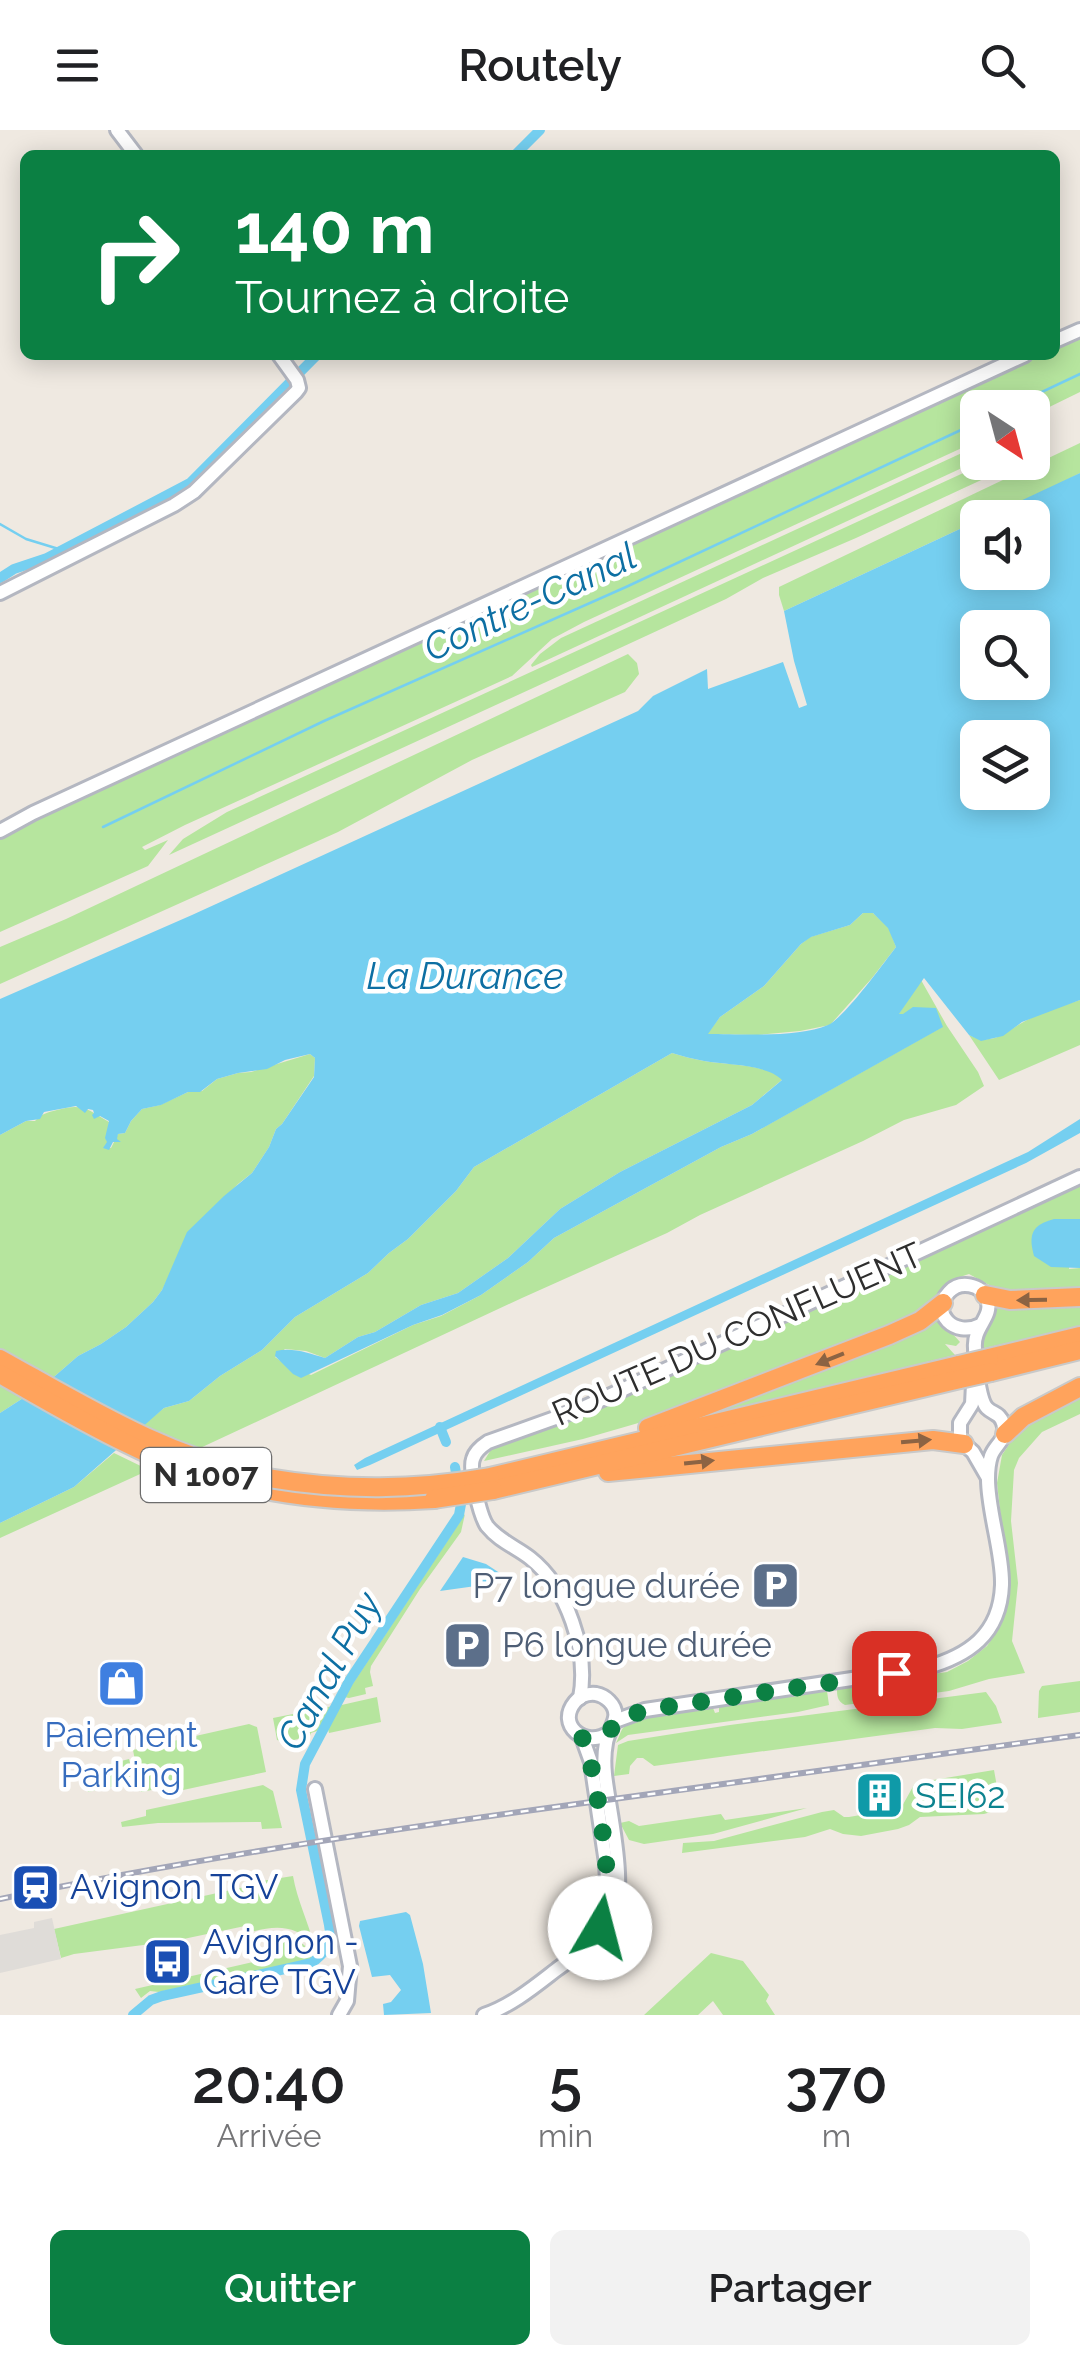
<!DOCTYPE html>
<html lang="fr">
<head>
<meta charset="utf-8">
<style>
	body { margin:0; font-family:Raleway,sans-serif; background:#f2f2f2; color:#202124; height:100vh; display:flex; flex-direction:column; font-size:38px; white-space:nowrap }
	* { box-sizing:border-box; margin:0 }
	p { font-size:32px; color:#757577 }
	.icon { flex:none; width:55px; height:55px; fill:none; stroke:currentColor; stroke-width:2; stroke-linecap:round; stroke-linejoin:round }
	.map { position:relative; height:1885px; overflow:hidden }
	.drawer { display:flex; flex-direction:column; background:#fff; flex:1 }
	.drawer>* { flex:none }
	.guide { position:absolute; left:20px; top:20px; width:1040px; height:210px; border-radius:15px; box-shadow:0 5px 25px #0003; background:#0b8043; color:#fff; overflow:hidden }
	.needle { width:65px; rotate:144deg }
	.fabs { position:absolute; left:960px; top:260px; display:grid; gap:20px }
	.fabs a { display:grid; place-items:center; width:90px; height:90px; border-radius:15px; background:#fff; box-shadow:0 5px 25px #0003; font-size:50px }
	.pin { position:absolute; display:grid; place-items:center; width:85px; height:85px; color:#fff; margin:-42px; border-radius:20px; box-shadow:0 5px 15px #0006 }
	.me { position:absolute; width:110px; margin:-55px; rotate:8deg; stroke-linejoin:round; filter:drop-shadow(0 0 8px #0008) }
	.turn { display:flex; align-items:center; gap:35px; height:210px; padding:0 50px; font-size:45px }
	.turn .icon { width:130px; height:130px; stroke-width:2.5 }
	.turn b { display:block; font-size:70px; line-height:85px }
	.eta { display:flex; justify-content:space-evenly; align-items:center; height:170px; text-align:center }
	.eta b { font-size:60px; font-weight:600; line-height:70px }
	.primary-button { display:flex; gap:20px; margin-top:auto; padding:20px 50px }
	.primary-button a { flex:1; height:115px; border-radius:15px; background:#0b8043; color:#fff; font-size:40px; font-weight:600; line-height:115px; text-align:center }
	.primary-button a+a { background:#f2f2f2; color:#202124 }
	header { display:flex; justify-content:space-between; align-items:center; height:130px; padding:0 50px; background:#fff; font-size:45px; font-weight:600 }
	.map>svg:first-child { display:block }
	.green { fill:#b6e59e }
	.plaza { fill:#dfdcd8 }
	.water { fill:#75cff0; fill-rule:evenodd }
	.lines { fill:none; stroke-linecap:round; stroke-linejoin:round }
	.stream { stroke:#75cff0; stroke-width:2.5 }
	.canal { stroke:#75cff0; stroke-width:10 }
	.minor-casing { stroke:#b4b7c1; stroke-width:18 }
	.highway-casing { stroke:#c9c9c9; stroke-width:22 }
	.minor { stroke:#fff; stroke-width:12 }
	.highway { stroke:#ffa35c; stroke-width:18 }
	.rail-casing { stroke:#a3a6b8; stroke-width:6 }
	.rail { stroke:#fff; stroke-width:2.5; stroke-dasharray:8; stroke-linecap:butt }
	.highway-bridge-casing { stroke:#c9c9c9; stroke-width:22; stroke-linecap:butt }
	.highway-bridge { stroke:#ffa35c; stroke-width:18 }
	.oneway { fill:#8c6343 }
	.route { stroke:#0b8043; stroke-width:18; stroke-dasharray:0 32.4 }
	.labels { text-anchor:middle; stroke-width:9; stroke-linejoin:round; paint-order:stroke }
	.shield { fill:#fff; stroke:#6d6d6d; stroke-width:2.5 }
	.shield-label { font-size:32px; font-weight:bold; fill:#2e2e2e }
	.street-label { font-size:35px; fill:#2e2e2e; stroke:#fff }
	.service-label { font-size:35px; fill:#4e5e75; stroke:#fff; text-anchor:end }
	.shop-label { font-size:35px; fill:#366cbe; stroke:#fff }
	.culture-label { font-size:35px; fill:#0d838f; stroke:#fff; text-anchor:start }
	.transit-label { font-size:35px; fill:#164399; stroke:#fff; text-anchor:start }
	.water-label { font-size:38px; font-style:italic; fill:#0d6fa3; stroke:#fff }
</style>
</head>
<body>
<header><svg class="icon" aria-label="menu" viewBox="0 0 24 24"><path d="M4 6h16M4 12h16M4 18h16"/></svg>Routely<svg class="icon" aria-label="search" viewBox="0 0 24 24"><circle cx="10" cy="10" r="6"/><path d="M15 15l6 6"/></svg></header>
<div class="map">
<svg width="1080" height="1885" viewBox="0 0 1080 1885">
	<rect width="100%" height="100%" fill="#efe9e1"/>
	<g class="green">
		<polygon points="1080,206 1080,262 1033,285 1032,278 978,278 977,311 584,492 552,509 512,546 185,695 142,717 145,720 168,710 148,736 0,802 0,709 72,672 805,336 1039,225 1055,225 1055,218"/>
		<path d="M 1080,313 L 1080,343 C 1055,356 1003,387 978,388 L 977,391 L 784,481 L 779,465 L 779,457 Z"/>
		<polygon points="977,316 977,331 532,537 531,535 540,524 561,508"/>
		<polygon points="985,333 1018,333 856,408 763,448 726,469 594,530 169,725 183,709 227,682"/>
		<polygon points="628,524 637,533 639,544 625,562 472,630 338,702 0,854 0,817 66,789"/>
		<polygon points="863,783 873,783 889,798 896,817 872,848 830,895 800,901 758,905 707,904 720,887 764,856 801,814 810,807 850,795"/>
		<path d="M 921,850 L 947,896 L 978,942 L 984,956 L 956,975 L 904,990 L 863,1011 L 700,1085 L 667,1103 L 522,1168 L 198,1319 L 165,1304 L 142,1296 L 164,1278 L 189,1271 L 220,1246 L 262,1220 L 295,1187 L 368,1143 L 389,1123 L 408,1109 L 456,1061 L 474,1037 L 672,923 C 682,926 693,929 704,931 C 726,935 767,934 783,949 L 752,975 L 620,1042 L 560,1079 L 508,1128 L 458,1163 L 421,1175 L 375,1202 L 358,1207 L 325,1228 L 306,1221 L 285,1219 L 275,1227 L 282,1232 L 311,1245 L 413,1195 L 441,1186 L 481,1165 L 528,1132 L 554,1108 L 721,1017 L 752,1004 L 942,897 L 903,884 L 898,885 Z"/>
		<path d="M 1080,870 L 1080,915 L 999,950 L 969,905 C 996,917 1005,901 1027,890 C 1044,881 1062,876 1080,870 Z"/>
		<path d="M 310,924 L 315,928 L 314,946 L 282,994 L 276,999 L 269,1017 L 252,1043 L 238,1054 L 182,1115 L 178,1129 L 162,1160 L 153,1172 L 126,1197 L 101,1214 L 78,1226 L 48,1252 L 0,1283 L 0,1005 L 26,991 L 35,991 C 43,983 46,983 57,980 C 83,973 87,979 109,992 L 107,1018 L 111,1018 L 118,1004 L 125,1003 L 131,991 L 142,979 L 160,975 L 188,962 L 202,961 L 217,949 L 238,943 L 251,942 Z"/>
		<path d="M 1080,1054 L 1080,1089 L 1074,1090 L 1069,1139 L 1080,1138 L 1080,1161 L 1002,1162 L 969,1144 C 934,1154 943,1168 918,1184 L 666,1285 L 583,1309 L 484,1331 L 495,1313 L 632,1261 Z"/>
		<path d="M 1080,1172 L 1080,1197 L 980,1219 C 982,1202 992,1190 996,1173 Z"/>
		<path d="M 937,1185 C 943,1197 952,1202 960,1212 L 956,1216 L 945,1214 L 955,1225 L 703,1287 L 703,1284 Z"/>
		<path d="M 1080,1266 L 1080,1284 L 1042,1302 L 1019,1328 L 1014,1340 L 1011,1391 L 1018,1453 L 1012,1511 L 1025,1543 L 989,1549 L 949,1561 L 845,1575 C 837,1571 837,1566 837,1558 L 947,1542 L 968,1531 L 987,1516 L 1000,1497 L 1006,1480 L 1009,1460 L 997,1353 L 1002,1325 L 1020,1298 Z"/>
		<polygon points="114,1323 149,1340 0,1408 0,1393 74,1357"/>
		<polygon points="465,1384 461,1402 420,1459 371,1536 370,1542 373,1556 365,1558 366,1564 349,1568 344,1567"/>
		<polygon points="1080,1551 1080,1582 1038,1588 1039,1561 1042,1556"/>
		<path d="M 827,1561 L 829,1575 L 798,1582 L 628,1605 L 616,1613 C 618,1610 621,1600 623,1598 C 636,1583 693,1581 713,1578 L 715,1583 L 719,1582 L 719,1577 Z"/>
		<polygon points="986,1562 996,1576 1002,1593 962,1599 935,1598 654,1636 643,1628 637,1628 630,1636 629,1644 614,1646 618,1615 628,1611 730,1595"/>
		<polygon points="377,1567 381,1592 329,1603 328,1599 323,1600 337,1576"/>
		<polygon points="333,1576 320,1600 311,1603 310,1606 286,1612 277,1610 273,1588"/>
		<polygon points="249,1594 257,1597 266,1642 174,1662 162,1658 141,1662 133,1620"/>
		<polygon points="129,1629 135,1652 88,1662 82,1641"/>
		<polygon points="994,1640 1001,1679 984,1684 920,1687 909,1695 898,1699 861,1706 843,1704 830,1699 805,1707 682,1723 683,1713 714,1711 822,1682 834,1680 844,1687 849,1687 901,1678 915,1653"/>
		<polygon points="263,1655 273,1661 282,1698 262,1699 261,1692 158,1693 122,1697 121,1692 146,1686 146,1680"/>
		<polygon points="807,1678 713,1704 644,1714 629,1710 620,1693 629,1691 639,1696 721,1684 725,1690"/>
		<path d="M 293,1746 C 297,1770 308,1791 314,1815 C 294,1793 273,1796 247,1803 L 245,1796 L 174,1811 L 74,1824 L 61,1828 L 54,1799 L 249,1756 L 255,1757 L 255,1752 Z"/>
		<path d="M 283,1805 C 296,1809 309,1814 312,1829 L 159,1862 L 150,1861 L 141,1868 L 135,1859 L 253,1832 L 253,1828 Z"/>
		<polygon points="711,1823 743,1831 769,1865 766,1871 775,1885 723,1885 713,1871 698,1885 644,1885"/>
	</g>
	<polygon class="plaza" points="52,1788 61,1829 0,1843 0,1805 34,1798 34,1792"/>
	<g class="water">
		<path d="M 1080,343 L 1080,870 L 1022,892 L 1003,906 L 981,911 L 969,905 L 924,848 L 899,884 L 903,884 L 913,877 L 936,878 L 943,897 L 752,1004 L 721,1017 L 554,1108 L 528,1132 L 481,1165 L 442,1185 L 413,1195 L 301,1248 L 293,1244 L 275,1226 L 276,1221 C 292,1217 309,1223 325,1228 L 358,1207 L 375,1202 L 421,1175 L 458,1163 L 508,1128 L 560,1079 L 620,1042 L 752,975 L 782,950 C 767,934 726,935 704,931 C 693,929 682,926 672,923 L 474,1037 L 456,1061 L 408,1109 L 389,1123 L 368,1143 L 295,1187 L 262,1220 L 220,1246 L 189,1271 L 164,1278 L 74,1357 L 0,1393 L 0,1283 L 48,1252 L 78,1226 L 101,1214 L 126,1197 L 153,1172 L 162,1160 L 187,1102 L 224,1066 L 252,1043 L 269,1017 L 276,999 L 282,994 L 314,947 L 315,928 L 310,924 L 285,930 L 267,939 L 238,943 L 217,949 L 200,962 L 188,962 L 161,975 L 142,979 L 131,991 L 125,1003 L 118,1004 L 117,1009 L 121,1012 L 113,1012 L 109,1020 L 103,1018 L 107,1012 L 105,1008 L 109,991 L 100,986 L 94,989 L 92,985 L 94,983 L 93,980 L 88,979 L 85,983 L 76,976 L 44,982 L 40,989 L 26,991 L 0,1005 L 0,869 L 192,785 L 638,581 L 653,566 L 707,539 L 708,559 L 783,532 L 799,578 L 807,575 L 794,531 L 784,481 L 977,391 L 978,442 L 1032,442 L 1032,388 L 986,387 ZM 978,498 L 1032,498 L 1032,552 L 978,552 ZM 978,608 L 1032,608 L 1032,662 L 978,662 ZM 863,783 L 873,783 L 888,798 L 896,817 C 883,834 844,888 828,895 C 798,908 741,904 708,904 L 720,887 L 764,856 L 801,814 L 811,807 L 850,795 Z"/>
		<polygon points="1080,989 1080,1003 1026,1033 370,1335 357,1340 354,1335 365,1328 1028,1022"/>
		<path d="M 1054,1089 L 1080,1089 L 1080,1138 L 1051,1137 L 1034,1126 C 1028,1104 1032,1095 1054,1089 Z"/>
		<polygon points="463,1427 486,1434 512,1451 440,1461"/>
		<polygon points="406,1782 410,1785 423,1834 431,1883 384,1885 383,1874 391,1872 401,1860 390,1845 372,1847 359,1796 360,1791"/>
	</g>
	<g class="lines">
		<g class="stream">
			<polyline points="1008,278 1080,244"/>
			<polyline points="0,394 26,409 62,420"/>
			<polyline points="103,697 324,591 626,457 978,292"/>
		</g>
		<g class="canal">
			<polyline points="515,25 540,0"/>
			<polyline points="0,448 14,439 47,428 190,353 317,225"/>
			<polyline points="440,1297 446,1312"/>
			<path d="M 133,1885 L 151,1870 L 162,1866 L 312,1833 C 327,1820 333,1817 329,1795 L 301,1660 L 305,1634 L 349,1551 L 459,1385 L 461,1374 L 455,1337"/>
		</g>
		<defs>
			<g id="minor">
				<polyline points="117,0 136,25"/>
				<polyline points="1055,211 1080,200"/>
				<polyline points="0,463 174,375 194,362 296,262 299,258 297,250 279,225"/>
				<polyline points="0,701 33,683 1025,225"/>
				<polyline points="973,1254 972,1274 960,1293 960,1308 964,1314 973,1322 988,1348"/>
				<path d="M 580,1568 C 589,1522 567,1457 530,1428 C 516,1417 499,1411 487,1396 C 480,1386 469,1340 473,1329 C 475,1321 482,1316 488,1312 L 583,1278 L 1080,1047"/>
				<path d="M 615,1591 L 645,1580 L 925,1538 C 968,1526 1000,1505 1002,1455 C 1003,1423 988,1382 988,1349 C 988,1342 989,1332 991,1326 C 995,1314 1009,1309 1003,1293 C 1000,1283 993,1284 987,1278 C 979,1270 975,1230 975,1218 C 973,1196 994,1187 987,1169 C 981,1154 960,1150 949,1162 C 929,1183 955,1208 980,1195"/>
				<polyline points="582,1607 591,1632 606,1733 608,1769 603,1791"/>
				<polyline points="315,1659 350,1836 347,1871 339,1885"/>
				<path d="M 484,1885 C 511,1876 534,1857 556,1840 C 573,1827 597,1814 609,1796 C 630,1762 609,1683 605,1644 C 604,1634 604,1623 606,1613 C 608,1598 624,1586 609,1571 C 605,1567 601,1565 596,1564 C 588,1563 580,1566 575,1572 C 556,1595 585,1619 609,1603"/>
			</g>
			<g id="highway">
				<polyline points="985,1165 1010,1170 1080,1167"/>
				<polyline points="989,1228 1080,1206"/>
				<path d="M 0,1229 C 90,1279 166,1327 268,1348"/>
				<polyline points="991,1242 1080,1220"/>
				<path d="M 0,1244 C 42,1268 84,1293 128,1314 C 224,1362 328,1376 434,1369"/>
				<polyline points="648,1298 889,1205 920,1191 943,1173"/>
				<polyline points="1005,1304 1023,1287 1080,1257"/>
				<polyline points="608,1342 933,1310 964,1314"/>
				<polyline points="490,1347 959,1235"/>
				<polyline points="493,1360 960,1249"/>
			</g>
		</defs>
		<use href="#minor" class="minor-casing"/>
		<use href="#highway" class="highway-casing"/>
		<use href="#minor" class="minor"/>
		<use href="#highway" class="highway"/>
		<defs>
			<path id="rail" d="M 0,1769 C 206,1726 413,1696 621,1668 C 774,1648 927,1625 1080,1605"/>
		</defs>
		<use href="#rail" class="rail-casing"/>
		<use href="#rail" class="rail"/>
		<defs>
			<g id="highway-bridge">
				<polyline points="959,1235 989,1228"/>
				<polyline points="960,1249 991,1242"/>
				<path d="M 268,1348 C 345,1361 414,1360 490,1347"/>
				<polyline points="434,1369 493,1360"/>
			</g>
		</defs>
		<use href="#highway-bridge" class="highway-bridge-casing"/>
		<use href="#highway-bridge" class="highway-bridge"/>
	</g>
	<defs><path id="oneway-solid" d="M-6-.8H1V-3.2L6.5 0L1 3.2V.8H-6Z" transform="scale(2.5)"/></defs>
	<g class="oneway">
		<use href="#oneway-solid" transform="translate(1032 1170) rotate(179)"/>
		<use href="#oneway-solid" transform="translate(830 1229) rotate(158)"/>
		<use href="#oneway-solid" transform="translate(916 1311) rotate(-5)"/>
		<use href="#oneway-solid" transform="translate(699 1332) rotate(-6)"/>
	</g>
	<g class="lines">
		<path class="route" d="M 600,1798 C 603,1790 606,1783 607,1775 C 611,1748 595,1630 582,1608 C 598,1612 610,1606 615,1591 L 645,1580 L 894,1543"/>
	</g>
	<defs>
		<symbol id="parking-square" viewBox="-11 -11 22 22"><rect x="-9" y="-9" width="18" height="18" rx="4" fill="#5c6f8a" stroke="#fff"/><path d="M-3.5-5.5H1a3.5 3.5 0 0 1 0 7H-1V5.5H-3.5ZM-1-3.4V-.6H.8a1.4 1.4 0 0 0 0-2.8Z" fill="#fff"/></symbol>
		<symbol id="shop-square" viewBox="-11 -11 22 22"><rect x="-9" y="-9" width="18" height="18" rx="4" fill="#3f7fe0" stroke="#fff"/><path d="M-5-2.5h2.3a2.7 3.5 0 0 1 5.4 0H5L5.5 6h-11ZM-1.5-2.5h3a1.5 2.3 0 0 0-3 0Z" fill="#fff"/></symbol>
		<symbol id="building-square" viewBox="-11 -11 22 22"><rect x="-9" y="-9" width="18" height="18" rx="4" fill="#0f9aa8" stroke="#fff"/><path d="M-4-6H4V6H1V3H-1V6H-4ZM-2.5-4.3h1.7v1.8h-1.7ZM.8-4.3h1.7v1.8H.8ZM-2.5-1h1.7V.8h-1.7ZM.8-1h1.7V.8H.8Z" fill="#fff"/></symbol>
		<symbol id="station-square" viewBox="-11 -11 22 22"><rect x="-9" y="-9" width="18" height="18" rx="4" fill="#1a4fb4" stroke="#fff"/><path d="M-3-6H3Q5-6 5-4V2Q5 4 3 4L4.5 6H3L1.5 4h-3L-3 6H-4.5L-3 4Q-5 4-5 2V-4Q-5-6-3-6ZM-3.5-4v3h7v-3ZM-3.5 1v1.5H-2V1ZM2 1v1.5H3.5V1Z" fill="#fff"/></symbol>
		<symbol id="bus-square" viewBox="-11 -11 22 22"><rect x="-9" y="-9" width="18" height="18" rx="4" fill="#1a4fb4" stroke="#fff"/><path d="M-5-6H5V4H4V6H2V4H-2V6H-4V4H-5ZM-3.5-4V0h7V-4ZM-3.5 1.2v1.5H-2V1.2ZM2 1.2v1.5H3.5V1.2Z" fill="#fff"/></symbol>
	</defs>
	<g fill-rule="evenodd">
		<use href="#parking-square" x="748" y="1428" width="55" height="55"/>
		<use href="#parking-square" x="440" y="1488" width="55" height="55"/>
		<use href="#shop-square" x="94" y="1526" width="55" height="55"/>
		<use href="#building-square" x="852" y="1638" width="55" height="55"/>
		<use href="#station-square" x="8" y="1730" width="55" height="55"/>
		<use href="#bus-square" x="140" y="1804" width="55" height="55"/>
	</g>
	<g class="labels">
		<rect class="shield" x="141" y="1318" width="130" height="54" rx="8"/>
		<g class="shield-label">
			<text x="206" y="1356">N 1007</text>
		</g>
		<g class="street-label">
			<text transform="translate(737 1204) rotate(-24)" y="12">ROUTE DU CONFLUENT</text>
		</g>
		<g class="service-label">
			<text x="740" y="1468">P7 longue durée</text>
			<text x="502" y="1527" text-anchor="start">P6 longue durée</text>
		</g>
		<g class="shop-label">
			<text x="121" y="1617">Paiement<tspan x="121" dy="40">Parking</tspan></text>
		</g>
		<g class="culture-label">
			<text x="915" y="1678">SEI62</text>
		</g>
		<g class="transit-label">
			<text x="70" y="1769">Avignon TGV</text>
			<text x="203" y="1824">Avignon -<tspan x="203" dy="40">Gare TGV</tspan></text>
		</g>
		<g class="water-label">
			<text transform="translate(530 472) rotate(-25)" y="13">Contre-Canal</text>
			<text x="465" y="859">La Durance</text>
			<text transform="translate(329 1541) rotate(-61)" y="13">Canal Puy</text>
		</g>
	</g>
</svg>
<div class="fabs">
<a><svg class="needle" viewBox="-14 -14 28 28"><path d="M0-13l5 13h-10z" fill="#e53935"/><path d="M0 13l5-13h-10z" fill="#757577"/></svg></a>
<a><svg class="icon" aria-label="sound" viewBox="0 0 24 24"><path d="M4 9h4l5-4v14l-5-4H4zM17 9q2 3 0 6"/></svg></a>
<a><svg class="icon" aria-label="search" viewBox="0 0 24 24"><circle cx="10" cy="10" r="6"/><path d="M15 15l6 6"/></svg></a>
<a><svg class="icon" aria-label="layers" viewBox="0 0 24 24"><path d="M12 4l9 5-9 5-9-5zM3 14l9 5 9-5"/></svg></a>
</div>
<div class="pin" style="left:894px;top:1543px;background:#d93025"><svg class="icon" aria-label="arrive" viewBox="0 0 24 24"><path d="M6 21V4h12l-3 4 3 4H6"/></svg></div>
<svg class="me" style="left:600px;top:1798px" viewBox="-20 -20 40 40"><circle r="19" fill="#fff"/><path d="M0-13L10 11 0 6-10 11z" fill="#0b8043"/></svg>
<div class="guide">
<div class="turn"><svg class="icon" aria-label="right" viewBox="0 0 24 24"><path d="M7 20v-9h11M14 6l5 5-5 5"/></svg><div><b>140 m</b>Tournez à droite</div></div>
</div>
</div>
<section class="drawer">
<div class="eta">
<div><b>20:40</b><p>Arrivée</p></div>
<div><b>5</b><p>min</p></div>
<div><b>370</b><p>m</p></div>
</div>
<div class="primary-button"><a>Quitter</a><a>Partager</a></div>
</section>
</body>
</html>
